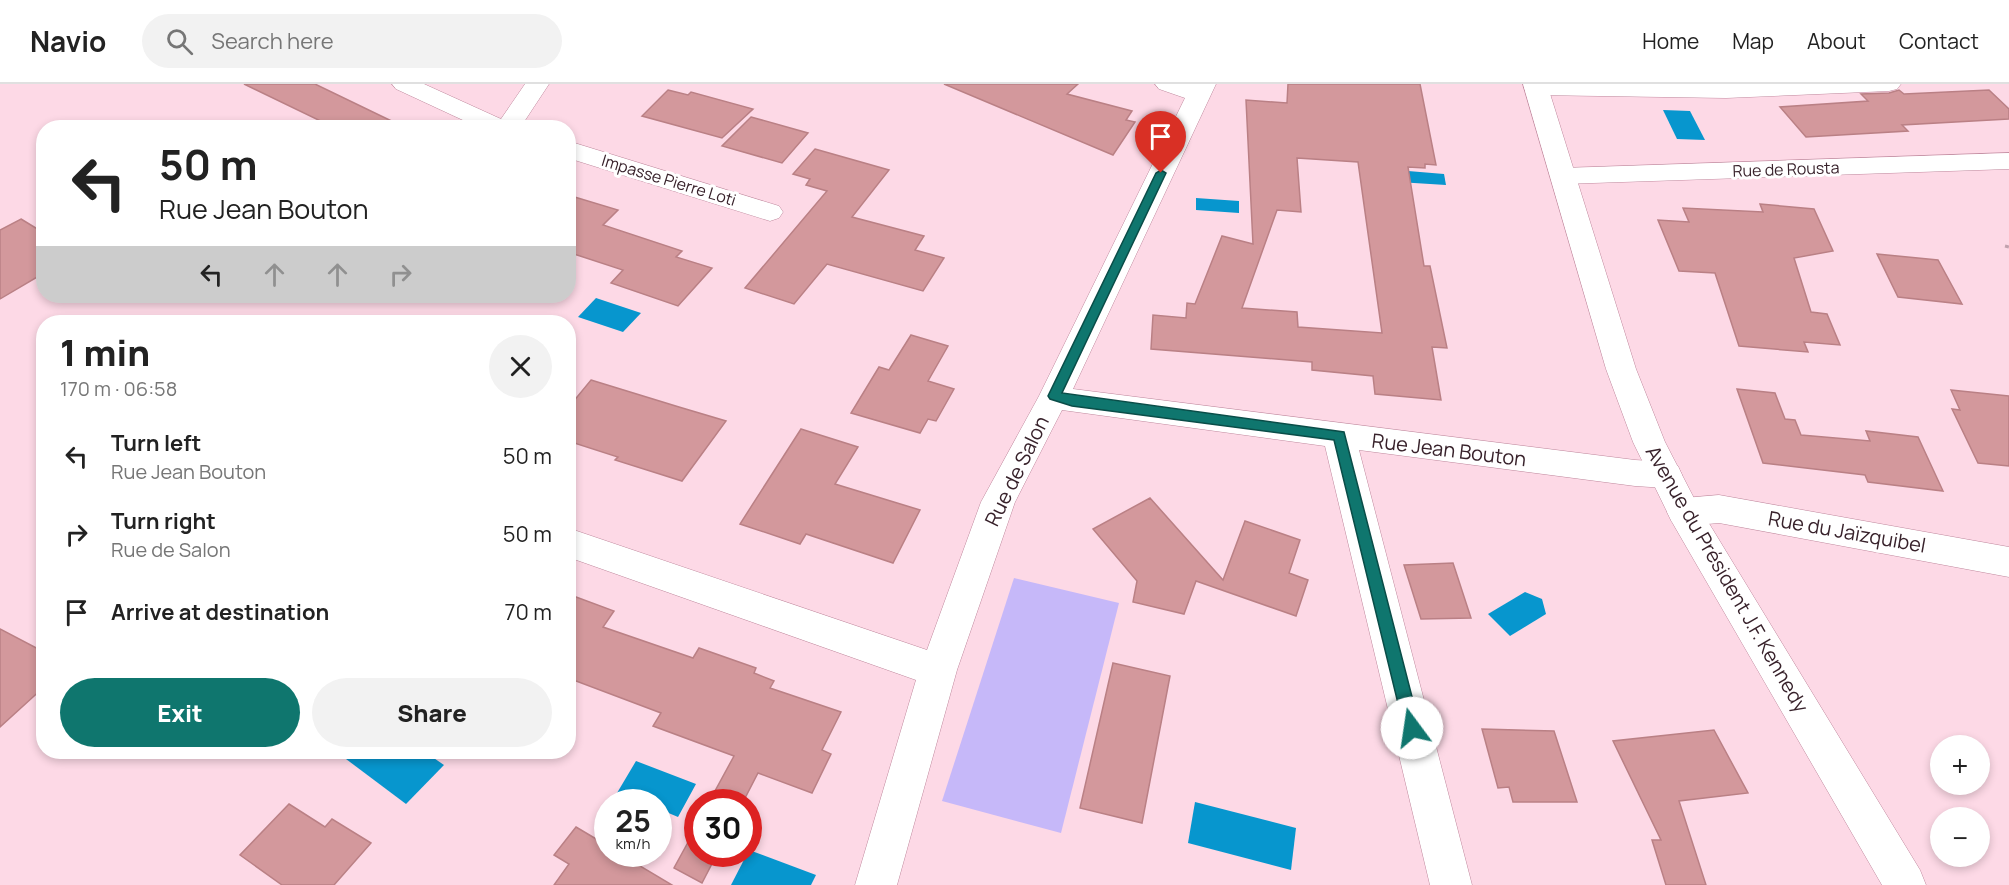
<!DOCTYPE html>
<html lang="en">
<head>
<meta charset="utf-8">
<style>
	body { margin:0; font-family:Manrope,sans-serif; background:#f2f2f2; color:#222; height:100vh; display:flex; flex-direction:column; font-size:22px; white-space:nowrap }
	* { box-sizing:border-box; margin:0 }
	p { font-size:20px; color:#767676 }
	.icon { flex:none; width:33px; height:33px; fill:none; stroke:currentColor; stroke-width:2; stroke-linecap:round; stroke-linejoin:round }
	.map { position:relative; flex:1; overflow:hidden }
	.panel { position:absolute; left:36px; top:231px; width:540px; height:444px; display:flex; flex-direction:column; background:#fff; border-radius:24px; box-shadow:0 3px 9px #0003 }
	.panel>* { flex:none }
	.banner { position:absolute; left:36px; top:36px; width:540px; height:183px; border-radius:24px; box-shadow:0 3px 9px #0003; background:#fff; color:#222; overflow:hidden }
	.fabs { position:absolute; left:1930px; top:651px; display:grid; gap:12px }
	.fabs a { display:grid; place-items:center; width:60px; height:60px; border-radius:50%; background:#fff; box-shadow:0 3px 9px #0003; font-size:30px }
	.speed { position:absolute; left:594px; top:705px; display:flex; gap:12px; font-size:30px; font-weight:700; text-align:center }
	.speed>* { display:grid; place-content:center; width:78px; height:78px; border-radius:50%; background:#fff; box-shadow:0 3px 9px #0003; line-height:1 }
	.speed small { font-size:15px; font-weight:400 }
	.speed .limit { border:9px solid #d22; background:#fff; color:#111 }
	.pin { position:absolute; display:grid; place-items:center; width:51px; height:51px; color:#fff; margin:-62px -26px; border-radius:50% 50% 50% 0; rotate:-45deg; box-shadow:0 0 6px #0007 }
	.pin .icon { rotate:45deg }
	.me { position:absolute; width:66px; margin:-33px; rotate:346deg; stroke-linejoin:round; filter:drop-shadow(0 0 4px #0008) }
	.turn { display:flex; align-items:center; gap:21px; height:126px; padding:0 24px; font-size:27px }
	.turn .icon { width:78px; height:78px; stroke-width:2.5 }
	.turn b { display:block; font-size:42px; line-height:51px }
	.lanes { display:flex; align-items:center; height:57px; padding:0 24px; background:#0003; justify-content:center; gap:30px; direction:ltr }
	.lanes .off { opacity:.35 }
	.round { display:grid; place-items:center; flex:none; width:63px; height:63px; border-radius:32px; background:#f2f2f2 }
	.summary { display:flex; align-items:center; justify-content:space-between; height:102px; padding:0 24px }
	h1 { font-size:36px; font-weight:800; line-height:45px }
	.action { display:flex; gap:12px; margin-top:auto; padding:12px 24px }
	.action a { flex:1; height:69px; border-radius:36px; background:#0f766e; color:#fff; font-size:24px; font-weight:800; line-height:69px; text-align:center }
	.action a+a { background:#f2f2f2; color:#222 }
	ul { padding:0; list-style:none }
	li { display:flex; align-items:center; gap:18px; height:78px; padding:0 24px }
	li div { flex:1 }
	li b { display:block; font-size:22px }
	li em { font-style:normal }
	header { display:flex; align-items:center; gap:36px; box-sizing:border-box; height:84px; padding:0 30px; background:#fff; border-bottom:2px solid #e0e0e0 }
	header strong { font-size:28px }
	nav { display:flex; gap:33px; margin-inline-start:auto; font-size:21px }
	.search { width:420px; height:54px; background:#f2f2f2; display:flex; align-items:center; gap:15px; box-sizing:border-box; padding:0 21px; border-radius:33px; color:#767676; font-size:22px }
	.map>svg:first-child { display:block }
	.green { fill:#c6b8f9 }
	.water { fill:#0796ce }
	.building { fill:#d3989c; stroke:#ba8085; stroke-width:1.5; fill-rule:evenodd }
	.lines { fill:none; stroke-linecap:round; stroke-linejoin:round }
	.street-casing { stroke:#bf889d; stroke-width:1 }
	.secondary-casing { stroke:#bf889d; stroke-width:1 }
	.path { stroke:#c2a2ae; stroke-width:3; stroke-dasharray:4 2; stroke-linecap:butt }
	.street { fill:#fff; fill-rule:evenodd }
	.secondary { fill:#fff; fill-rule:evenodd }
	.route { fill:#0f766e; stroke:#0a4d48; stroke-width:1.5 }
	.labels { text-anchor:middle; stroke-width:6; stroke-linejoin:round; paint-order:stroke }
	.far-street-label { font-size:16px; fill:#38222b; stroke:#fff }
	.street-label { font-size:20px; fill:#38222b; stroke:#fff }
</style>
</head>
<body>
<header>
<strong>Navio</strong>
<div class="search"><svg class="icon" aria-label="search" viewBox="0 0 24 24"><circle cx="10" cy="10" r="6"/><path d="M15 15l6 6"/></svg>Search here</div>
<nav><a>Home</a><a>Map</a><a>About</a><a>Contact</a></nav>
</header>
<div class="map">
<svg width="2009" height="801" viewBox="0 0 2009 801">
	<rect width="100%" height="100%" fill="#fdd9e6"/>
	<polygon class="green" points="1014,494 1119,519 1061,749 942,717"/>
	<g class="water">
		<polygon points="1663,26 1690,27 1705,56 1677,55"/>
		<polygon points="1396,86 1444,90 1446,101 1398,98"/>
		<polygon points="1196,114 1239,117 1239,129 1196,126"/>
		<polygon points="596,214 641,229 623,248 578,233"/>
		<polygon points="1525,508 1542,515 1546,530 1510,552 1488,530"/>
		<polygon points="353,668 425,668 444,681 406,720 346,675"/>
		<polygon points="636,677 696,700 678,733 659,725 658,718 641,718 617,709"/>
		<polygon points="1195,718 1296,744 1291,786 1188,759"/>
		<polygon points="749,766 816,791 811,801 731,801"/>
	</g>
	<g class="building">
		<polygon points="244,0 315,0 406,44 335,44"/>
		<polygon points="944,0 1078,0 1067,10 1132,27 1126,36 1135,38 1113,71"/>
		<path d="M 1288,0 L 1420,0 L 1436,81 L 1425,80 L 1425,84 L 1408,83 L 1424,182 L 1430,182 L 1447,264 L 1432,263 L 1441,316 L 1375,310 L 1373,292 L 1312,286 L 1312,278 L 1151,265 L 1153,231 L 1186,234 L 1187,219 L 1195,220 L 1222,152 L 1253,160 L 1246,16 L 1287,19 ZM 1297,74 L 1358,78 L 1382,249 L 1298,243 L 1297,228 L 1242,224 L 1277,126 L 1301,128 Z"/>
		<polygon points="668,6 688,11 691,8 753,25 722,54 642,32"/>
		<polygon points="1899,6 1904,10 1989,6 2009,25 2009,35 1902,41 1908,47 1806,53 1780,23 1868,17 1861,10 1889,9"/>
		<polygon points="751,33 808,49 782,79 722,62"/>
		<polygon points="815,65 889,86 852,133 924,152 915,166 944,174 923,207 827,180 794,220 745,204 827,107 806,101 810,95 793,90"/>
		<polygon points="568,111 618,126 603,141 682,167 676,173 712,184 678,222 611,199 623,186 574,170 568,175"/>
		<polygon points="1760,120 1814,125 1833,167 1794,174 1811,228 1827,230 1840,261 1804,258 1808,268 1739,262 1715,189 1679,187 1658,136 1689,138 1683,124 1763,128"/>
		<polygon points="21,135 44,149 44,189 0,215 0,146"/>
		<polygon points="1877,170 1938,176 1962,220 1898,213"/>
		<polygon points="911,251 948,262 928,297 954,305 936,337 928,335 920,349 851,329 879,283 889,286"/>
		<polygon points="591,296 679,323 726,337 682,397 615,376 618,373 568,357 568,324"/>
		<polygon points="1737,305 1775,309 1785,335 1795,336 1801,351 1870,357 1866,347 1918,353 1943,407 1868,398 1865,391 1763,379"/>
		<polygon points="1951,306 2009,312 2009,382 1978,379 1952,325 1960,326"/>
		<polygon points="801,345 858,363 835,400 920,426 893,479 806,450 800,460 740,440"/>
		<polygon points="1150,414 1223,496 1245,437 1300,456 1289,489 1308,496 1296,532 1196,497 1184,530 1133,518 1137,497 1093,445"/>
		<polygon points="1453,479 1471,534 1421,535 1404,481"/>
		<polygon points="568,510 614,527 603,543 693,574 699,564 756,584 754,589 774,597 770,604 841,628 822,666 831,670 812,709 758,689 743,718 709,718 734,672 653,642 661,629 568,594"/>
		<polygon points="0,545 44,568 44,603 0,643"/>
		<polygon points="1113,579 1170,592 1142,739 1080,724"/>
		<polygon points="1482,645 1554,647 1577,718 1513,718 1509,703 1498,704"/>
		<polygon points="1714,646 1748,709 1679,717 1706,801 1666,801 1652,756 1661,756 1613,657"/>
		<polygon points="289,720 325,743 332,735 371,759 334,801 282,801 240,771"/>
		<polygon points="698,740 698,770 717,770 702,799 674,784"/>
		<polygon points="576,743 608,762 608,770 620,770 672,801 554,801 569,780 554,771"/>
	</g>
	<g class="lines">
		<defs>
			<g id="street">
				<polygon points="392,0 424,0 501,35 525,0 549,0 520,44 480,44 396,5"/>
				<polygon points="1155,0 1216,0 1073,305 1635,376 1666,378 1678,382 1682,391 1678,400 1666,404 1635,402 1359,366 1472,801 1430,801 1325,362 1062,326 1015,418 957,586 897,801 855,801 916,596 568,473 568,444 927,566 981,418 1039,312 1185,14 1159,5"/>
				<polygon points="1527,0 1901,0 1897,5 1889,7 1726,14 1536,11 1528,9 1524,4"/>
				<polygon points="568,57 779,122 783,128 779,134 770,137 568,74"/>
				<polygon points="2009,69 2009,85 1563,100 1554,98 1550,92 1554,86 1563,84"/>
				<polygon points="1719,411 2009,463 2009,493 1719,439 1684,442 1672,438 1667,428 1672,418 1684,414"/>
			</g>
			<polygon id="secondary" points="1523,0 1547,0 1636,285 1665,358 1696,418 1920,786 1926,801 1882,801 1672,438 1633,358 1606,285"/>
		</defs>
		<use href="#street" class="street-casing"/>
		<use href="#secondary" class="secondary-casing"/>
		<polyline class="path" points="2005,162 2009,163"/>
		<use href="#street" class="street"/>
		<use href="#secondary" class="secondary"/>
	</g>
	<polygon class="route" points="1161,86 1166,89 1062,309 1344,348 1420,644 1417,649 1412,651 1406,649 1404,644 1334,356 1072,322 1050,315 1048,312 1156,89"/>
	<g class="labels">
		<g class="far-street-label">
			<text transform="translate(1786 85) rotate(-2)" y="6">Rue de Rousta</text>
			<text transform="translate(669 96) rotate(17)" y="6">Impasse Pierre Loti</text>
		</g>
		<g class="street-label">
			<text transform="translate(1449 366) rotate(7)" y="7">Rue Jean Bouton</text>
			<text transform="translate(1017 387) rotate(-64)" y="7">Rue de Salon</text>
			<text transform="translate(1847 448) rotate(10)" y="7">Rue du Jaïzquibel</text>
			<text transform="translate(1727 495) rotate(60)" y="7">Avenue du Président J.F. Kennedy</text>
		</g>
	</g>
</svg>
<div class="fabs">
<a>+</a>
<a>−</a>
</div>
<div class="speed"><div>25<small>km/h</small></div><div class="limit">30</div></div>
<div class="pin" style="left:1161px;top:89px;background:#d93025"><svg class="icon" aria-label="arrive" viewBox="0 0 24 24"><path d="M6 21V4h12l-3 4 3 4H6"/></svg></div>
<svg class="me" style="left:1412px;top:644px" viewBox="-20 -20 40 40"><circle r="19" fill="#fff"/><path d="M0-13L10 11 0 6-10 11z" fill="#0f766e"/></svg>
<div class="banner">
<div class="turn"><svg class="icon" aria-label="left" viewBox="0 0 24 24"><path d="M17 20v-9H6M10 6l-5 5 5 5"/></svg><div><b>50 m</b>Rue Jean Bouton</div></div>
<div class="lanes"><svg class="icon" aria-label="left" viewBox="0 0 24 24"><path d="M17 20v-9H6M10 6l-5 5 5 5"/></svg><svg class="icon off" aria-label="ahead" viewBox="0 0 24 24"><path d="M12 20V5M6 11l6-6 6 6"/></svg><svg class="icon off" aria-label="ahead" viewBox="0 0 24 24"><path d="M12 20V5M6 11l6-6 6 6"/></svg><svg class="icon off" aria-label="right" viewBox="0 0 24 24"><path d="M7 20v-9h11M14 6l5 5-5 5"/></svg></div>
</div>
<section class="panel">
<div class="summary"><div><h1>1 min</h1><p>170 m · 06:58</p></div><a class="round"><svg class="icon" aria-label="close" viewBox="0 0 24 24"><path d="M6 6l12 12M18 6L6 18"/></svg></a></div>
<ul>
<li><svg class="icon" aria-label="left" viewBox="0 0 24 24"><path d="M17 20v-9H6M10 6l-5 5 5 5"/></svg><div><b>Turn left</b><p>Rue Jean Bouton</p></div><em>50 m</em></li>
<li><svg class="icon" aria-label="right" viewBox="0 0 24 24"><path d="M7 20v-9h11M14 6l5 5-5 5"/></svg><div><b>Turn right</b><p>Rue de Salon</p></div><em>50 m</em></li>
<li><svg class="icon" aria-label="arrive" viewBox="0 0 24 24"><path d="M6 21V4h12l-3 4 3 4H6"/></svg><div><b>Arrive at destination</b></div><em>70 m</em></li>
</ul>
<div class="action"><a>Exit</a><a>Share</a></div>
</section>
</div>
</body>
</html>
